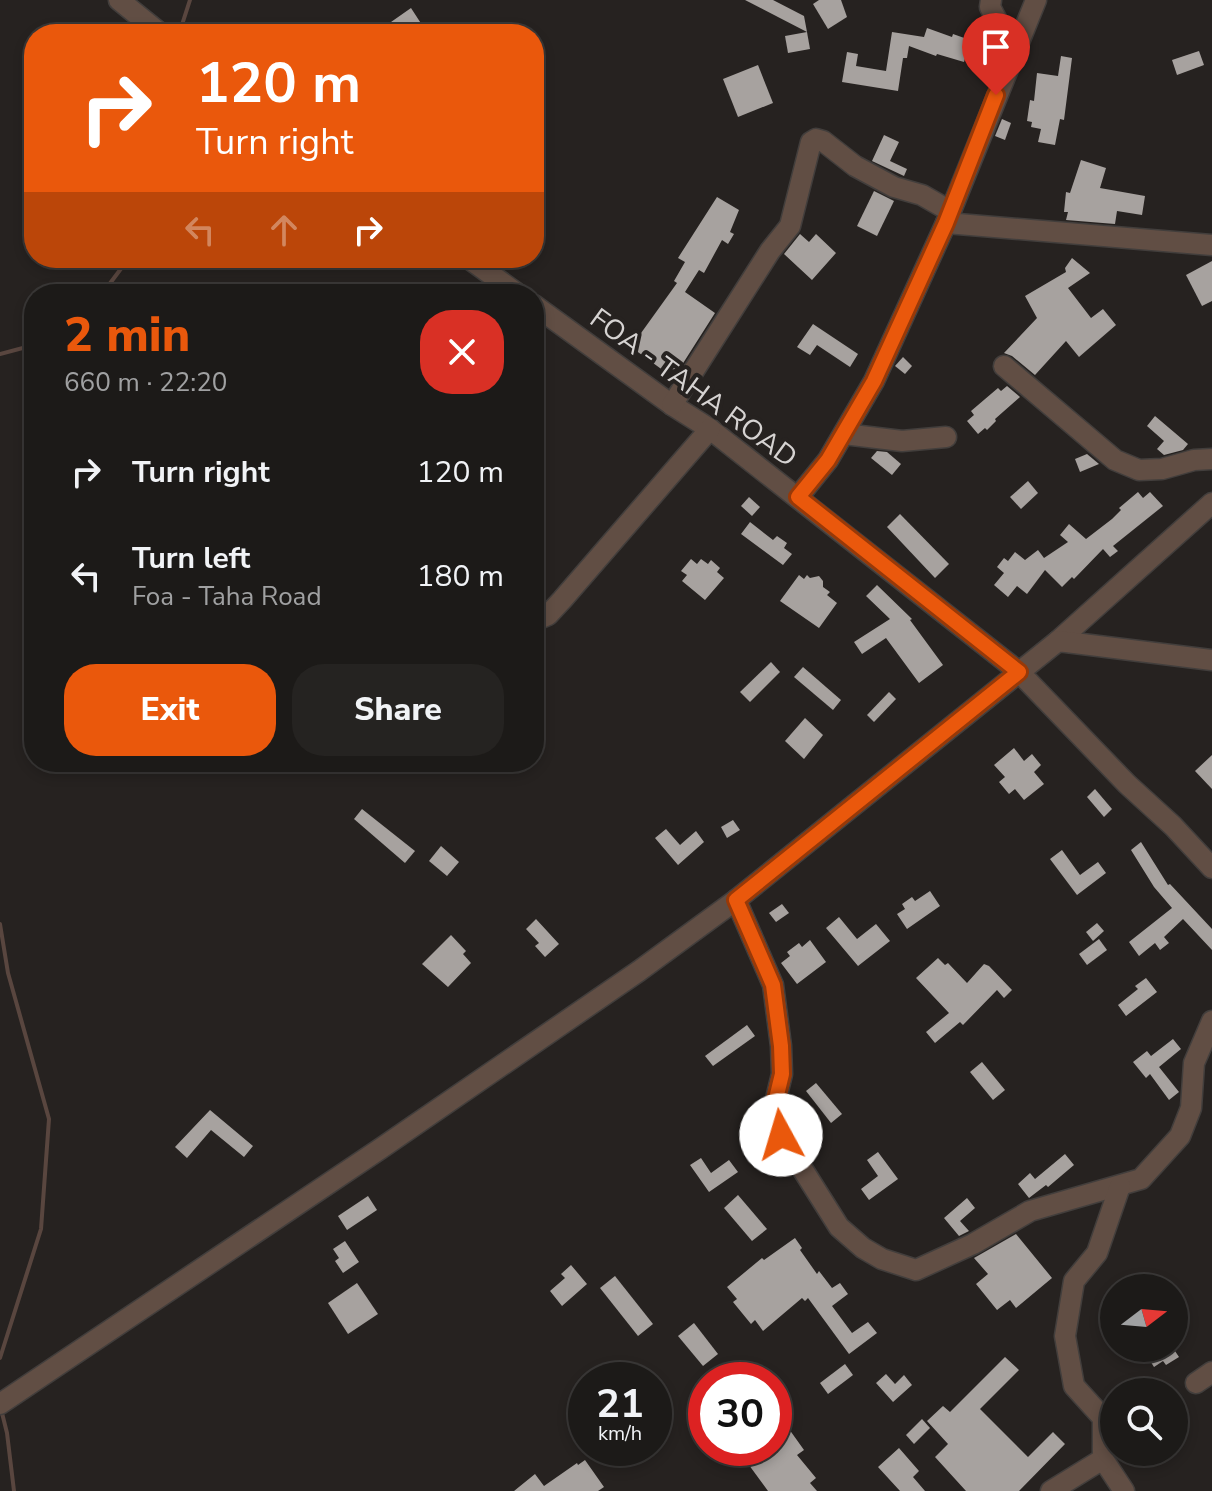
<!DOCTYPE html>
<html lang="en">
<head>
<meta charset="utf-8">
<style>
	body { margin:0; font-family:"Nunito Sans",sans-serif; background:#252321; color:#f1f3f6; height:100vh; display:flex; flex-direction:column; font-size:30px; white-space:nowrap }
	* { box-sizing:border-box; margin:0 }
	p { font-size:26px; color:#a0a1a2 }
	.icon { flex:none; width:44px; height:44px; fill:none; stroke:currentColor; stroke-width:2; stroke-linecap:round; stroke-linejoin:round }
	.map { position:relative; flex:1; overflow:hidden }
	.panel { position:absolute; left:24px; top:284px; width:520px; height:488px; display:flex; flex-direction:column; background:#1c1a18; border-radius:32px; box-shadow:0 4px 12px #0003,0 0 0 2px #3a3837 }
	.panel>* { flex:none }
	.top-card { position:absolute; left:24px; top:24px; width:520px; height:244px; border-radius:32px; box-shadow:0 4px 12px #0003,0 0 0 2px #3a3837; background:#ea580c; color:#fff; overflow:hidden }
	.needle { width:52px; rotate:74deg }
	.tools { position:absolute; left:1100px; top:1274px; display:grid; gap:16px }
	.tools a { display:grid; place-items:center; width:88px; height:88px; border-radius:50%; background:#1c1a18; box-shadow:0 4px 12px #0003,0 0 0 2px #3a3837; font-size:40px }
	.speed { position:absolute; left:568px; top:1362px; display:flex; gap:16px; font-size:40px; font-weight:700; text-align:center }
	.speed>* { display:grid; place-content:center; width:104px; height:104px; border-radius:50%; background:#1c1a18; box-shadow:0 4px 12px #0003,0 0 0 2px #3a3837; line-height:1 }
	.speed small { font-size:20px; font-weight:400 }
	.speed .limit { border:12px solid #d22; background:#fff; color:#111 }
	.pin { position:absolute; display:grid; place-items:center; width:68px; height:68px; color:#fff; margin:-82px -34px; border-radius:50% 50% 50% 0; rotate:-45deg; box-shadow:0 0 8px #0007 }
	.pin .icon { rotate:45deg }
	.me { position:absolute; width:88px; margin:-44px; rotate:354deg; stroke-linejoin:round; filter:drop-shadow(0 0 6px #0008) }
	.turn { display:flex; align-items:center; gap:28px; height:168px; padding:0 40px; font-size:36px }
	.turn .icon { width:104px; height:104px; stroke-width:2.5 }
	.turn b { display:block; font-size:56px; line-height:68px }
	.lanes { display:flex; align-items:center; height:76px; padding:0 40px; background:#0003; justify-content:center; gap:40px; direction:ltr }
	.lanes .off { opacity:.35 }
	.round { display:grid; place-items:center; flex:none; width:84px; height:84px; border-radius:32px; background:#252321 }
	.summary { display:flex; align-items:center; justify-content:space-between; height:136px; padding:0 40px }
	h1 { font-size:48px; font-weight:800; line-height:60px; color:#ea580c }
	.primary-button { display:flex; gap:16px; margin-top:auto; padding:16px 40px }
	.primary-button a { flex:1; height:92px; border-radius:32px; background:#ea580c; color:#fff; font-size:32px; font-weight:800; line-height:92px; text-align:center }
	.primary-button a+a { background:#252321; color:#f1f3f6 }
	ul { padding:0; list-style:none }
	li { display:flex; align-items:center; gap:24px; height:104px; padding:0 40px }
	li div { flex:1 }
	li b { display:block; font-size:30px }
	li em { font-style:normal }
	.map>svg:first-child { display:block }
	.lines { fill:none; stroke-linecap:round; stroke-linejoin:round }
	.stream { stroke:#59463f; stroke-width:4 }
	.building { fill:#a7a29f }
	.minor-casing { stroke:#423e3c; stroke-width:23 }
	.minor { stroke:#614e44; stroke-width:20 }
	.route-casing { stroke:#983908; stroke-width:20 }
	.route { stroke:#ea580c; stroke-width:14 }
	.labels { text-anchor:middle; stroke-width:8; stroke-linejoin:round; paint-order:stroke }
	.street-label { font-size:28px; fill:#d6d3d2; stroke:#262220 }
</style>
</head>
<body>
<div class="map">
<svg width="1212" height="1491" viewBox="0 0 1212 1491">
	<rect width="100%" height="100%" fill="#262220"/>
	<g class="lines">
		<g class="stream">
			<polyline points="179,34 190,0"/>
			<polyline points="107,258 105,263 123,258"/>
			<polyline points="107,294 105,290 129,258"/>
			<polyline points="0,354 34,345"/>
			<polyline points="0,924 8,973 49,1119 41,1229 0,1358"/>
			<polyline points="1,1409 7,1433 14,1491"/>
		</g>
	</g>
	<g class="building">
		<polygon points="745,0 773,0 804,16 807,32"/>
		<polygon points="819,0 841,0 847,17 828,29 813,4"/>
		<polygon points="411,8 424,28 416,34 410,28 399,34 391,22"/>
		<polygon points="927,28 952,37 953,34 970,40 964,62 937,54 936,56 909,46 907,58 903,58 898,91 842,82 847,52 858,54 856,66 886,71 892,32 924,37"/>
		<polygon points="807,32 810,49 788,53 785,36"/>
		<polygon points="1199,51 1204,65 1177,75 1172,60"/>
		<polygon points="1061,56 1072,58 1064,120 1060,119 1055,145 1038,142 1041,129 1031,127 1032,122 1027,121 1030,100 1034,101 1037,73 1058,76"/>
		<polygon points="758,65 773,103 738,117 723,79"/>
		<polygon points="1002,119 1011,123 1005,140 995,136"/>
		<polygon points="884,135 899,142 890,161 907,169 904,176 872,161"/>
		<polygon points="1081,160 1106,168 1100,188 1145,196 1142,215 1117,211 1115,224 1066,220 1068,212 1064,212 1066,192 1070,193"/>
		<polygon points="874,191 894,201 877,236 857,226"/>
		<polygon points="717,197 739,210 730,232 734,234 728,244 722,240 704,273 699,270 685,292 715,313 680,368 664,371 631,347 677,283 674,281 685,262 678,258"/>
		<polygon points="800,234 809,242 816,234 836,253 812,280 784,254"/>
		<polygon points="1072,258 1090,273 1068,288 1091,318 1103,309 1116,325 1079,357 1066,341 1035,375 1012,356 1004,353 1037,318 1025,296 1066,272 1065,268"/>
		<polygon points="1212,261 1212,301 1202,306 1186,275"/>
		<polygon points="813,324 858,354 850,367 817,345 810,355 797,347"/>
		<polygon points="903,357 912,366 905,374 895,366"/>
		<polygon points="1007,386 1020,397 995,419 996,421 987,430 985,428 978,434 967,421 974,415 971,411 998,388 1001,391"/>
		<polygon points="736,405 748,414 741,423 729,415"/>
		<polygon points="1155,416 1188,444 1183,450 1164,455 1157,449 1164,441 1147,426"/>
		<polygon points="877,451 887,452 901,464 892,475 871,458"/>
		<polygon points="1087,454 1099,464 1080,472 1075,459"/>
		<polygon points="1028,481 1038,493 1021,509 1010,497"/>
		<polygon points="1138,492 1143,498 1150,492 1163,506 1113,546 1118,551 1110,557 1103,549 1074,579 1072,577 1062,587 1045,570 1027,594 1017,586 1008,597 994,585 1004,573 997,567 1004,558 1008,561 1015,552 1025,560 1038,550 1044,558 1068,542 1060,535 1069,524 1086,539 1112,519 1121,510 1119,508"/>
		<polygon points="749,497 760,507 752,516 741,506"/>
		<polygon points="900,514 949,564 935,578 887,527"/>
		<polygon points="750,522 773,540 777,536 787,543 784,548 792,554 783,565 741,534"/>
		<polygon points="691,559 697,564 701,559 708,564 711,560 720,568 717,572 724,578 705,600 682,581 687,575 681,571"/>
		<polygon points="799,575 804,579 807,575 810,578 819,576 823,581 823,587 830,592 827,595 837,603 819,628 780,601"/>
		<polygon points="877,585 912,619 910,620 943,665 919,683 886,638 862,654 854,642 890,619 866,596"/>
		<polygon points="771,662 780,672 750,702 740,692"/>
		<polygon points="803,667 841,700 833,710 794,677"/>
		<polygon points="889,692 896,699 874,722 867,715"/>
		<polygon points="805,718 823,735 804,759 785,741"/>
		<polygon points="1014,748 1024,761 1032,754 1041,765 1034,772 1044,784 1024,800 1015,789 1009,794 999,782 1005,777 994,765"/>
		<polygon points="1212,755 1212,789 1195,771"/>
		<polygon points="1095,789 1112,809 1104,817 1087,797"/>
		<polygon points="362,809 415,851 405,863 354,819"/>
		<polygon points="733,820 740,830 727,838 721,827"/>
		<polygon points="666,829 680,845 696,831 704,842 678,865 655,838"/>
		<polygon points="1141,842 1168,885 1170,884 1212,929 1212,950 1183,919 1164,937 1169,943 1160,950 1155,943 1139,956 1129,942 1172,908 1154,887 1131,850"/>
		<polygon points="441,846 459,862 447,876 429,861"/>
		<polygon points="1062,850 1080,875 1098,862 1106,873 1077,895 1050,859"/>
		<polygon points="930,891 940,906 907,929 897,914 905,909 902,904 912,897 915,901"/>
		<polygon points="782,904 789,913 776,922 769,913"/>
		<polygon points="839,917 857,939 876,924 890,941 858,966 826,928"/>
		<polygon points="536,919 559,944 545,957 535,946 539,943 526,929"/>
		<polygon points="1097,923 1104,931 1093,941 1086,932"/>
		<polygon points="451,935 466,951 463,954 471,963 448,987 422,964"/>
		<polygon points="1099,939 1107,950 1087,965 1079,954"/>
		<polygon points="810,940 826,962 797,984 781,963 790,956 787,952 799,943 802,947"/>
		<polygon points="938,958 945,965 948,963 967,983 984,964 989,966 1012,990 1004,998 997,990 963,1025 960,1022 935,1043 926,1032 949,1013 916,978"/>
		<polygon points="1146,978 1157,992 1126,1016 1118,1005 1138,989 1135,986"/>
		<polygon points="747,1025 755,1036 713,1066 705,1056"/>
		<polygon points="1173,1039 1181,1049 1159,1067 1179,1092 1169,1100 1150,1074 1146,1078 1133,1062 1147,1051 1151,1056"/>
		<polygon points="982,1062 1005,1090 993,1100 970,1072"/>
		<polygon points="816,1083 842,1114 831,1123 806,1091"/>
		<polygon points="210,1110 253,1146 244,1157 211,1130 187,1158 175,1147"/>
		<polygon points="878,1152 898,1179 869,1200 861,1189 878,1176 867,1160"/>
		<polygon points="1065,1154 1074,1165 1048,1187 1046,1185 1029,1198 1018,1184 1030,1173 1035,1179"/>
		<polygon points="701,1158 711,1173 729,1160 738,1172 709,1192 690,1165"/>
		<polygon points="738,1195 767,1229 752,1241 724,1208"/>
		<polygon points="368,1196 377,1210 347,1230 338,1216"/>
		<polygon points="967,1198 975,1208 960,1221 969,1231 959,1236 944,1218"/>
		<polygon points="1016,1234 1052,1278 1016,1308 1010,1300 997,1310 976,1284 988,1274 974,1258"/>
		<polygon points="795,1238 802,1248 800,1250 817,1274 819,1271 832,1288 840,1283 848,1294 832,1306 852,1333 868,1322 877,1333 849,1354 808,1298 805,1301 802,1298 763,1331 755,1320 751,1324 733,1302 737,1299 727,1287 762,1258 764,1260"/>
		<polygon points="345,1241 359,1262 343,1273 335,1261 339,1258 333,1249"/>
		<polygon points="571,1265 587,1284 562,1306 550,1291 565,1278 561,1274"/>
		<polygon points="615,1276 653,1324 638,1336 600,1288"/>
		<polygon points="357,1283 378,1314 348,1334 328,1303"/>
		<polygon points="694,1323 718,1354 703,1366 678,1336"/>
		<polygon points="1142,1348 1173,1348 1179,1357 1166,1365 1163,1361 1154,1367"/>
		<polygon points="1005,1357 1019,1370 980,1409 1028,1457 1053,1432 1065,1444 1019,1491 966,1491 935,1457 948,1444 927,1421 943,1406 950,1412"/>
		<polygon points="845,1364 853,1375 828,1394 820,1383"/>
		<polygon points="886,1374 895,1384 904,1375 912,1385 893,1402 876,1383"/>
		<polygon points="922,1419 930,1428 914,1444 906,1435"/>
		<polygon points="789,1429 804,1450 797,1455 816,1478 810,1483 817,1491 768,1491 746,1461 763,1448 774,1448 774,1440"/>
		<polygon points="899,1448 919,1471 913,1477 925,1491 900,1491 878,1467"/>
		<polygon points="585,1460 604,1487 598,1491 514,1491 535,1474 544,1486 577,1463 578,1465"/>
	</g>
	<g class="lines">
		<defs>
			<g id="minor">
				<polyline points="119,0 161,34"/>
				<polyline points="991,0 990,7 1002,30 1019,37"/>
				<polyline points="946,223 1212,245"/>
				<polyline points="468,258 518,294"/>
				<polyline points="534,305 672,405 710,429 1019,672 1127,784 1173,826 1212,868"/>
				<polyline points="1004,366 1115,460 1139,470 1162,469 1194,460 1212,459"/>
				<polyline points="672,405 770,251 790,226 811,142 816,139 823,141 855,166 894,187 922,195 950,211"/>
				<polyline points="844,434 902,441 946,437"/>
				<polyline points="798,497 828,460 874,381 946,223 1036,0"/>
				<polyline points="534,621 548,615 562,600 710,429"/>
				<polyline points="1058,641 1212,503"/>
				<polyline points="736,900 773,985 781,1046 782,1074 775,1103 781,1135 839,1227 863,1248 882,1259 916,1270 973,1244 1030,1211 1141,1179 1180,1136 1191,1108 1194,1063 1212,1021"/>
				<polyline points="1120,1186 1097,1253 1074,1281 1065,1336 1074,1386 1103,1418 1103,1459 1124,1491"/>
				<polyline points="1196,1383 1212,1372"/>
				<polyline points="0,1404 380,1149 639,971 736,900 1058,641 1212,660"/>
				<polyline points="1051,1491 1103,1459"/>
			</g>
		</defs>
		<use href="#minor" class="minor-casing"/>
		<use href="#minor" class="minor"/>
	</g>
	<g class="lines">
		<defs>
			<polyline id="route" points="781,1135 775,1103 782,1074 781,1046 773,985 736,900 1019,672 798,497 828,460 874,381 946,223 996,95"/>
		</defs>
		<use href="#route" class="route-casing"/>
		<use href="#route" class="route"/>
	</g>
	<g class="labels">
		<g class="street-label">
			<text transform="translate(694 387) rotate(36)" y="10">FOA - TAHA ROAD</text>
		</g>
	</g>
</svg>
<div class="tools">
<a><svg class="needle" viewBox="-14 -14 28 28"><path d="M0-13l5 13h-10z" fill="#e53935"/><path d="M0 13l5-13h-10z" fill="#a0a1a2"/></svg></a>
<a><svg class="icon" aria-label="search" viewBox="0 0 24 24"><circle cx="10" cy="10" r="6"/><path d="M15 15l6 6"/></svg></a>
</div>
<div class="speed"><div>21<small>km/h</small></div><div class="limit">30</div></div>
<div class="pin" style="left:996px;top:95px;background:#d93025"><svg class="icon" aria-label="arrive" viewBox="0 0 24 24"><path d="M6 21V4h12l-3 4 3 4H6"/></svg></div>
<svg class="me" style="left:781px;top:1135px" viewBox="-20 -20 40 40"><circle r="19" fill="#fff"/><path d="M0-13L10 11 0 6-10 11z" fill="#ea580c"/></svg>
<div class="top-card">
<div class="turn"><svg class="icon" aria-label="right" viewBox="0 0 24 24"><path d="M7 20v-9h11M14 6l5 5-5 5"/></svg><div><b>120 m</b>Turn right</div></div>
<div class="lanes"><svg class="icon off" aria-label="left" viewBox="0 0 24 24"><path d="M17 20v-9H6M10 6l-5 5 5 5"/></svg><svg class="icon off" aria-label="ahead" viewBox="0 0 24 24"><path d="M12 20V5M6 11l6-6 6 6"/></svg><svg class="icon" aria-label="right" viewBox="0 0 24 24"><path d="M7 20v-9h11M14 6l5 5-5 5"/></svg></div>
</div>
<section class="panel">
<div class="summary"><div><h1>2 min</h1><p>660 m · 22:20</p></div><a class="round" style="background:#d93025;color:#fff"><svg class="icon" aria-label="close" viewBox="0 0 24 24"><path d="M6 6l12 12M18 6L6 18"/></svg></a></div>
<ul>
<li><svg class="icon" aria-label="right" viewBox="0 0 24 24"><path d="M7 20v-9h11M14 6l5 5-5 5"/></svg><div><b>Turn right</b></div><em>120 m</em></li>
<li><svg class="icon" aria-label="left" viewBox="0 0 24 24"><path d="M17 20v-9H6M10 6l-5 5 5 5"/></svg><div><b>Turn left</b><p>Foa - Taha Road</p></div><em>180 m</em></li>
</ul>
<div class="primary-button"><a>Exit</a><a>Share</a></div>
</section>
</div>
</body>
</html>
